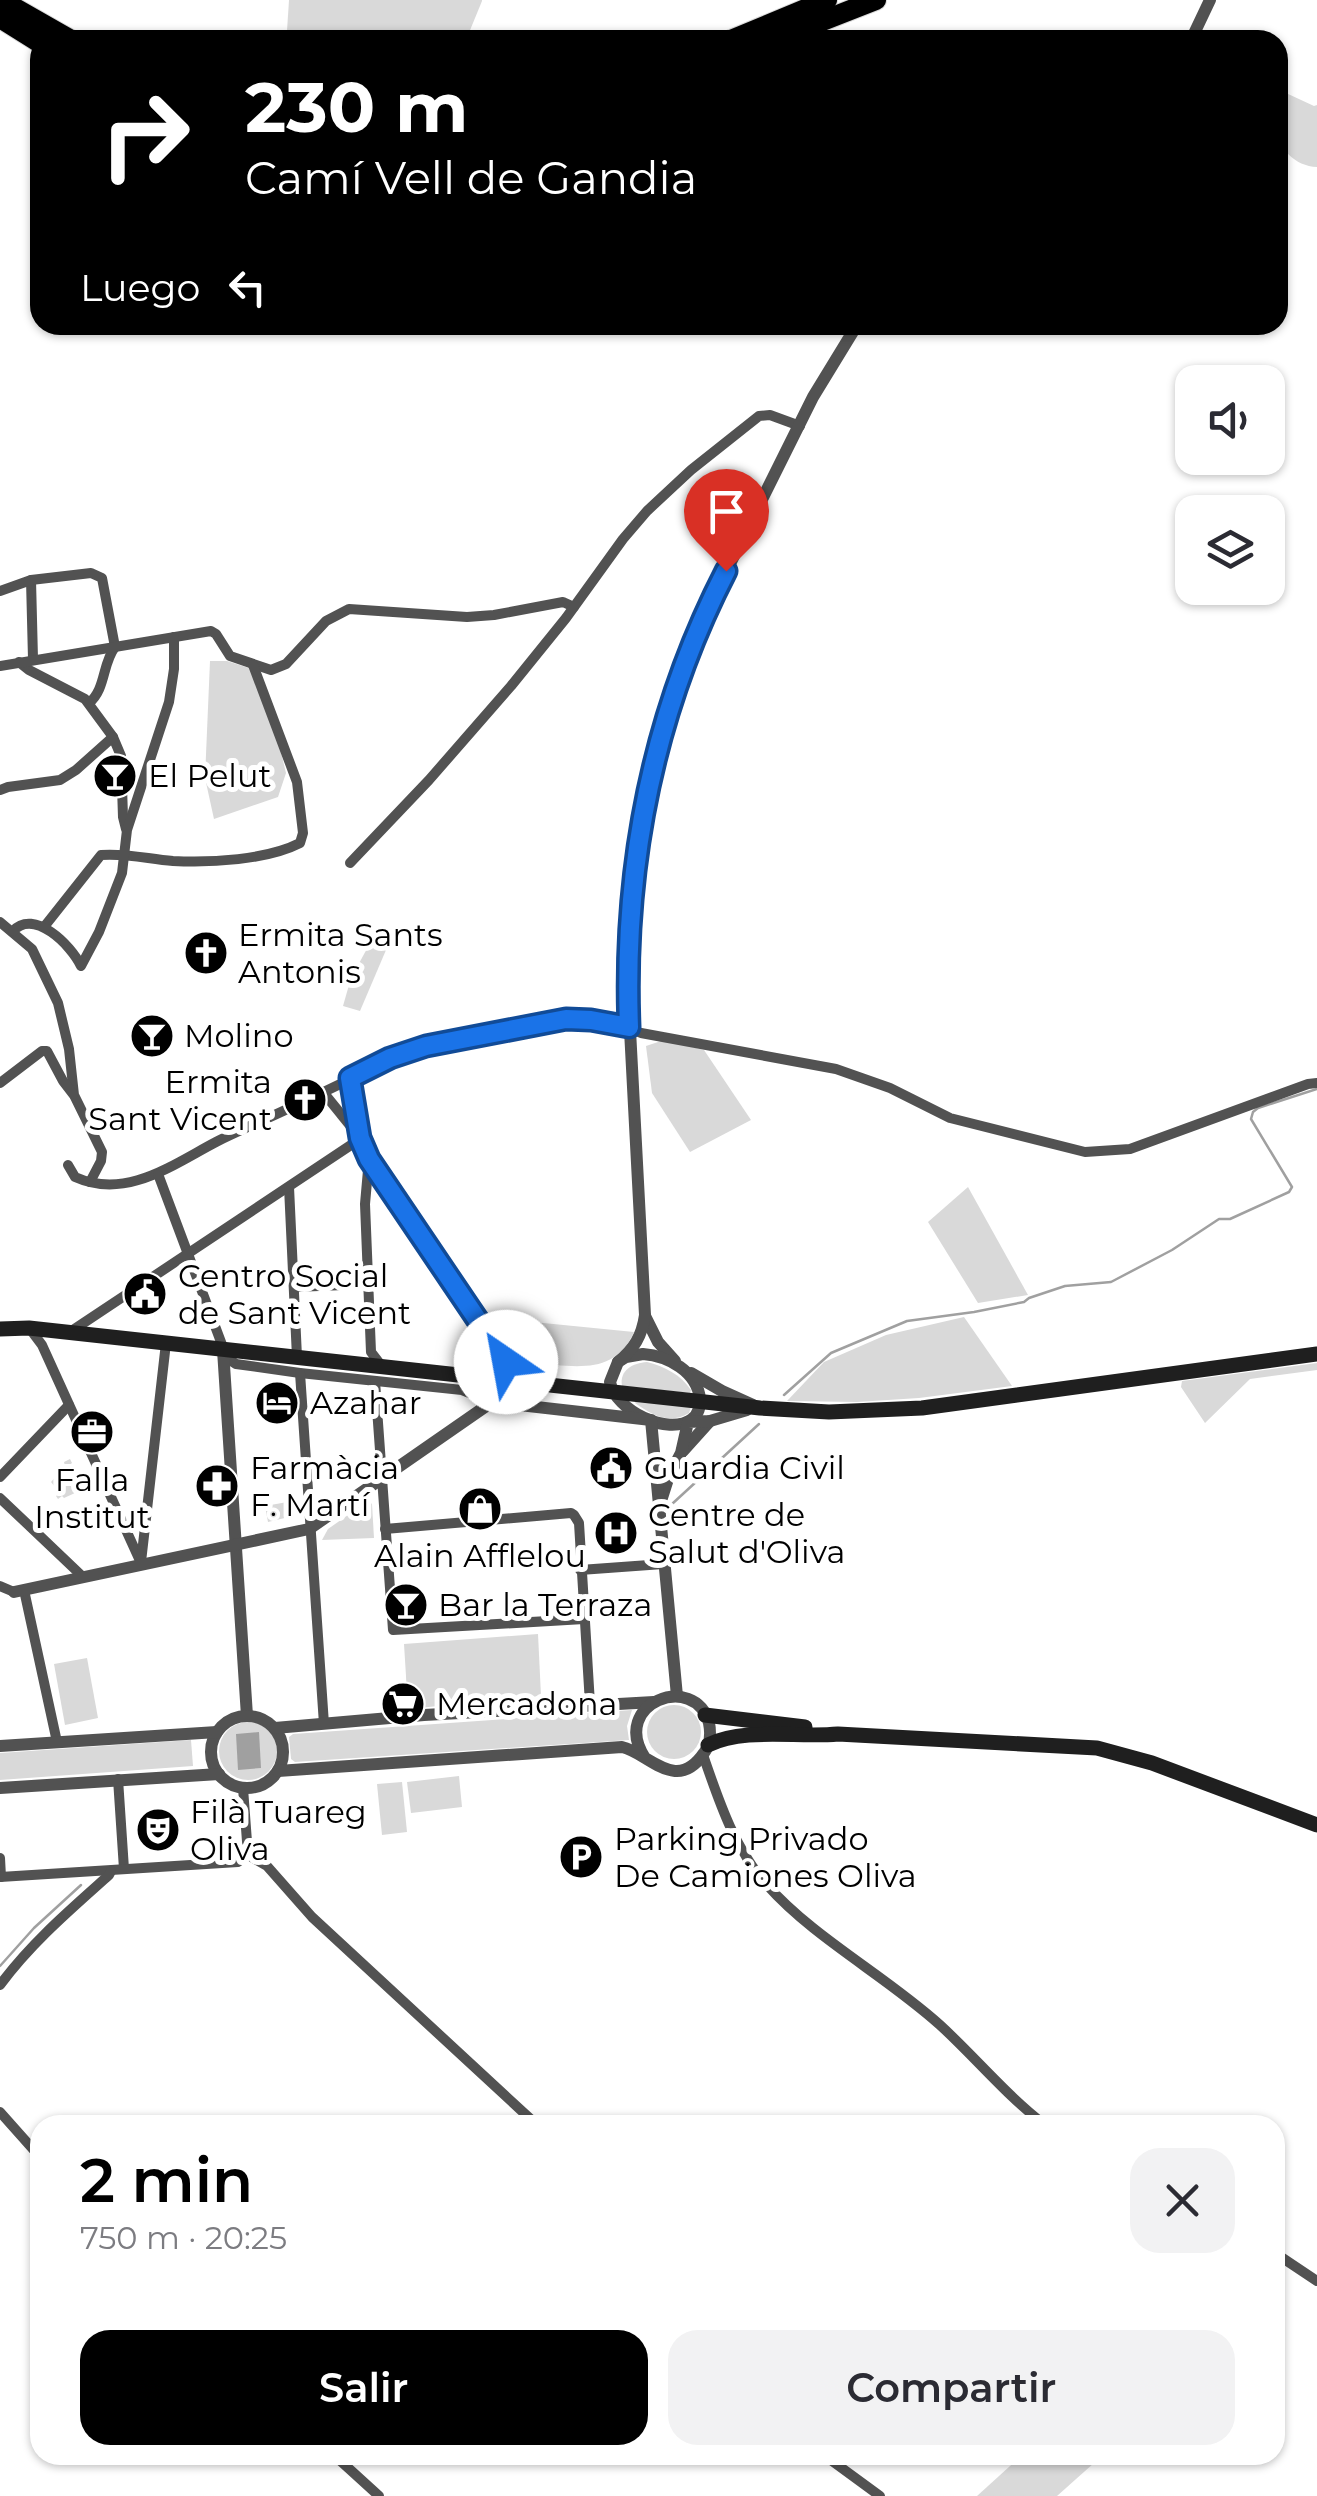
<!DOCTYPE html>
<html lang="es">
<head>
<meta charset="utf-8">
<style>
	body { margin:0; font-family:Montserrat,sans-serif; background:#f2f2f3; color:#2b2b33; height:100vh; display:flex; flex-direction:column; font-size:38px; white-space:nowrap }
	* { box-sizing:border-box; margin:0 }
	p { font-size:32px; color:#7c7c81 }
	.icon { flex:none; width:55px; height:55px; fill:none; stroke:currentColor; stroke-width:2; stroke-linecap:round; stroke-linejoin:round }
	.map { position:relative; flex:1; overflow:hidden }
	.drawer { position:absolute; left:30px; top:2115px; width:1255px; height:350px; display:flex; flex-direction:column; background:#fff; border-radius:30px; box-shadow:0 2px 8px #0004 }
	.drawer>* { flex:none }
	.banner { position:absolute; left:30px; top:30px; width:1258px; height:305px; border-radius:30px; box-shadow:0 2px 8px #0004; background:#000; color:#fff; overflow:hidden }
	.buttons { position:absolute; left:1175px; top:365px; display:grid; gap:20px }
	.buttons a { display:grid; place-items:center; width:110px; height:110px; border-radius:20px; background:#fff; box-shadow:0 2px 8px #0004; font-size:50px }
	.pin { position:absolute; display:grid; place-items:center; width:85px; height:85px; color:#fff; margin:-102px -42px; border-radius:50% 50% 50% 0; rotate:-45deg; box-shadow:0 0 10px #0007 }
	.pin .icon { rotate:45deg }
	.me { position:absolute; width:110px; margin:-55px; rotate:327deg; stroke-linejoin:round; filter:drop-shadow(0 0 8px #0008) }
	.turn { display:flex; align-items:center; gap:35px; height:210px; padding:0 50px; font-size:45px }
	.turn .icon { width:130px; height:130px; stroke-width:2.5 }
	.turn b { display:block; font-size:70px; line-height:85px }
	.then { display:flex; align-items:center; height:95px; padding:0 50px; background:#0003; gap:20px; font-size:38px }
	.round { display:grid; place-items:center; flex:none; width:105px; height:105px; border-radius:30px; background:#f2f2f3 }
	.summary { display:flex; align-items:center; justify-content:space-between; height:170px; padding:0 50px }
	h1 { font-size:60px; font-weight:600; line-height:75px; color:#000 }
	.button { display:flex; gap:20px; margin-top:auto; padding:20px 50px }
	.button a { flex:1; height:115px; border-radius:30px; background:#000; color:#fff; font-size:40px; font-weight:600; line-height:115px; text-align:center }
	.button a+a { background:#f2f2f3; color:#2b2b33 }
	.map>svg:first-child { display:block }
	.green { fill:#d9d9d9 }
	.water { fill:#a0a0a0 }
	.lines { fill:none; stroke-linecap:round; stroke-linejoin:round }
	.stream { stroke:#a0a0a0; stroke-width:2.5 }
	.motorway-casing { stroke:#dbdbdb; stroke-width:22 }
	.minor { stroke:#525252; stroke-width:10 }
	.tertiary { stroke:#525252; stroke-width:12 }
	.secondary { stroke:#1f1f1f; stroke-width:15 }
	.motorway { stroke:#000; stroke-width:20 }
	.route-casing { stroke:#114b97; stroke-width:25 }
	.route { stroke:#1a73e8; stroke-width:18 }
	.labels { text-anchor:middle; stroke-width:10; stroke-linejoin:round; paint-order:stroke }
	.poi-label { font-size:32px; fill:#000; stroke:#fff; text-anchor:start }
</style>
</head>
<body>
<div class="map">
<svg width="1317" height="2496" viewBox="0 0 1317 2496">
	<rect width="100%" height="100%" fill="#fff"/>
	<g class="green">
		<polygon points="289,0 482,0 482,1 466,40 298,40 287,31"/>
		<path d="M 1286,93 L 1314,106 L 1317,105 L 1317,167 C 1295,166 1277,149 1278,125 C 1278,114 1283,103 1286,93 Z"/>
		<polygon points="210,661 227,661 252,669 278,740 286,773 278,797 214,819 205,778"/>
		<polygon points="375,934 389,943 360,1011 343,1006 351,978"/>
		<polygon points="664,1040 704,1050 751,1120 690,1152 652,1093 646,1046"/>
		<polygon points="968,1187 1028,1295 978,1303 928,1222"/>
		<polygon points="964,1317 1012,1386 919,1398 857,1402 787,1401 824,1362 886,1335"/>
		<path d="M 501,1319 L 504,1319 L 634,1332 C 618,1368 589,1368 555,1365 C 542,1364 529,1363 518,1355 C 509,1349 504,1340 498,1331 Z"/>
		<path d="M 647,1362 C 664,1366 681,1375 691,1390 L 690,1393 L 622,1386 C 619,1370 633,1363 647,1362 Z"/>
		<polygon points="1317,1363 1317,1370 1250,1379 1205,1423 1181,1387 1182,1381"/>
		<path d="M 636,1401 L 691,1407 L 689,1413 C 669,1425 652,1415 635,1403 Z"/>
		<polygon points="70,1459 72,1463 68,1466 70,1470 66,1473 70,1483 79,1479 82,1484 73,1488 75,1493 64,1498 62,1496 58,1499 56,1496 59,1492 51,1482 65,1466 64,1462"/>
		<polygon points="293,1501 293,1516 268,1522 265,1506"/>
		<polygon points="368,1501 372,1504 374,1538 322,1540 328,1529"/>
		<polygon points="538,1634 541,1696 408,1709 404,1644"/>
		<polygon points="87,1658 98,1718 65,1725 54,1664"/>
		<circle cx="674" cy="1732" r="27"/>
		<polygon points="632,1710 627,1726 629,1740 295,1762 291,1759 289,1737 293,1734"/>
		<circle cx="248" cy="1751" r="29"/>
		<polygon points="191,1740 193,1766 0,1780 0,1753"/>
		<polygon points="459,1776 462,1807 411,1813 407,1782"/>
		<polygon points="402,1782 407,1832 382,1835 377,1784"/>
		<polygon points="1022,2455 1103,2455 1057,2496 977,2496"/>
	</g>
	<polygon class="water" points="259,1732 261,1768 238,1770 236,1734"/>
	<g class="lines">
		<g class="stream">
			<polyline points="784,1395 831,1353 907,1321 974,1312 1024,1302 1029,1298 1065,1286 1111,1282 1172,1250 1219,1219 1230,1219 1289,1192 1292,1187 1251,1119 1253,1112 1258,1108 1317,1089"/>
			<polyline points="672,1504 759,1424"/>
			<polyline points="0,1966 34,1928 81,1885"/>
		</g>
		<defs>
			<g id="motorway">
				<polyline points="1,0 71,40"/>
				<polyline points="0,18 40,43"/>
				<polyline points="731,40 827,0"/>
				<polyline points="774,40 876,0"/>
			</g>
		</defs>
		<use href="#motorway" class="motorway-casing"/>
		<g class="minor">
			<polyline points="31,580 33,659"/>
			<path d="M 0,591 L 31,580 L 91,573 L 102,578 L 115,647 C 102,664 106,689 89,703"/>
			<polyline points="19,662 29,670 85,699 113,737 121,756 123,817 126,829"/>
			<polyline points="0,666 211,631 216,634 230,656 271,670 286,664 326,621 349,609 467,617 494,615 563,602 574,607"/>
			<polyline points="0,790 8,787 60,780 76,770 113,737"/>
			<polyline points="350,863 429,780 511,686 566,618 623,539 647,511 691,470 759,416 770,415 800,426"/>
			<polyline points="0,922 32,949 58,1003 69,1049 74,1095 102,1152 101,1161 90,1182"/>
			<path d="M 44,927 L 101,855 C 127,853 148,859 173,861 C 210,863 267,860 300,843 L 303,833 L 297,782 L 253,665"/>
			<path d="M 13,931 C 34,908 71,945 81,966 L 99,932 L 122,873 L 127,830 L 169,702 L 174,669 L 174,637"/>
			<polyline points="350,1078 360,1139 369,1159 507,1363"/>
			<polyline points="0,1083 42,1051 47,1051 63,1081 73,1094"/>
			<polyline points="323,1092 357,1134"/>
			<path d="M 309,1099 L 409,1051 L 566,1019 C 591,1018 618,1023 641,1033 L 836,1069 L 890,1088 L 950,1118 L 1085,1152 L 1130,1149 L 1308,1084 L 1317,1083"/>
			<polyline points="369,1159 365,1204 371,1352 381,1365"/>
			<path d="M 68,1165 L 75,1177 C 126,1200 172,1165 216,1142 C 244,1128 274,1116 302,1102"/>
			<polyline points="158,1174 227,1358 236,1364 300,1373 462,1390 492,1402"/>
			<polyline points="289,1187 297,1357"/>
			<polyline points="294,1287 370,1284"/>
			<polyline points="30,1329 42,1345 141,1563"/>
			<polyline points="70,1332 360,1139"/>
			<polyline points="300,1373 324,1724"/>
			<polyline points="375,1381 393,1630 584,1619"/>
			<polyline points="0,1477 69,1405"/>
			<polyline points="0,1498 82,1576"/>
			<polyline points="385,1529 571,1513 574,1515 579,1523 590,1704"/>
			<polyline points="141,1562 166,1343"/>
			<polyline points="580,1570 663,1564"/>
			<polyline points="0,1586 14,1592"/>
			<polyline points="24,1590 57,1742"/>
			<path d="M 703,1755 C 719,1801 734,1848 767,1885 C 814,1938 886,1976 940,2025 C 976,2058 1006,2095 1045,2125"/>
			<polyline points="118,1779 124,1869"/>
			<polyline points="243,1788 248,1855"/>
			<polyline points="248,1855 267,1866 312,1917 537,2125"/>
			<polyline points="0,1858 1,1877"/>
			<polyline points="0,1877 238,1862 248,1855"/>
			<path d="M 0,1985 C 31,1943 71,1909 109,1875 L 111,1871"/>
			<polyline points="0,2112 40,2157"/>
			<polyline points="1275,2253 1317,2281"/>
			<polyline points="334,2455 379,2496"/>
			<polyline points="824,2455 880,2496"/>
		</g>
		<g class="tertiary">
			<polyline points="1191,40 1210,0"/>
			<polyline points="645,1316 658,1342 675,1361"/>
			<polyline points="223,1350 247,1716"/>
			<path d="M 643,1354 C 668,1356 697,1371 700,1399 C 700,1407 699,1414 692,1419 C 668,1437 615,1410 610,1382 L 618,1362 L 626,1357 Z"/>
			<path d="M 618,1362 C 634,1349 642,1336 645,1315 L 627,973 L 635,859 L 649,782 L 670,705 L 701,622 L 813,397 L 857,325"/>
			<polyline points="691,1373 722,1391 753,1405"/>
			<polyline points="683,1451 710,1421"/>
			<polyline points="661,1501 669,1476 681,1453 688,1422 710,1421 747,1410"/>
			<polyline points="14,1592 309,1529 492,1402 651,1420 677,1696"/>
			<circle cx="247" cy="1752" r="36"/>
			<polyline points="275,1728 424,1715 654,1702"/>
			<polyline points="0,1746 217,1732"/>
			<path d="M 278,1771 L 622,1747 C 649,1753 676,1794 704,1753 C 710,1745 711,1733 709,1723 C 695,1671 609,1703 645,1758"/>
			<polyline points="0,1788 219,1774"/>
		</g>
		<g class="secondary">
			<polyline points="0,1329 29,1328 760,1408 829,1412 922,1408 1317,1354"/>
			<polyline points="705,1715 805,1727"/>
			<path d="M 708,1745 C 745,1727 797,1738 838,1734 L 1097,1748 L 1152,1763 L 1317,1825"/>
		</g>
		<use href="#motorway" class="motorway"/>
	</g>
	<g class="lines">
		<defs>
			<path id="route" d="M 506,1362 L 369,1159 L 360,1138 L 350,1078 L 390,1058 L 426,1046 L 566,1019 L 591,1020 L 629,1027 C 623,868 653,713 726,571"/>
		</defs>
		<use href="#route" class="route-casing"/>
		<use href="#route" class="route"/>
	</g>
	<defs>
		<symbol id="bar-disc" viewBox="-11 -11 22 22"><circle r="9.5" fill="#000" stroke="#fff"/><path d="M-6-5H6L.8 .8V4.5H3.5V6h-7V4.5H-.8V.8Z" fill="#fff"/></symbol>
		<symbol id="church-disc" viewBox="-11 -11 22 22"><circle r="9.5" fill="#000" stroke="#fff"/><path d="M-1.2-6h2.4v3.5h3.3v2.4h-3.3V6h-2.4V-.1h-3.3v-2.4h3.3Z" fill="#fff"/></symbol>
		<symbol id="civic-disc" viewBox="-11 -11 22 22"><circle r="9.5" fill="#000" stroke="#fff"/><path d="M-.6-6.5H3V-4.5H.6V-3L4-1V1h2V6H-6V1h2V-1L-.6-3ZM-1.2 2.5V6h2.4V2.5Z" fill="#fff"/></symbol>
		<symbol id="hotel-disc" viewBox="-11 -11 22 22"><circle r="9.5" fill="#000" stroke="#fff"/><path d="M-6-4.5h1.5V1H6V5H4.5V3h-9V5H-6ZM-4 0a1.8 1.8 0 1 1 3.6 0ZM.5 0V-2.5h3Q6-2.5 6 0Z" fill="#fff"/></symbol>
		<symbol id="office-disc" viewBox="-11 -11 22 22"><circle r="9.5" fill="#000" stroke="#fff"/><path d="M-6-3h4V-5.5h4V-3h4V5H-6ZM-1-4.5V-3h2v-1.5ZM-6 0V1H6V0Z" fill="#fff"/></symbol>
		<symbol id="pharmacy-disc" viewBox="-11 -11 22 22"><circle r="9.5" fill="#000" stroke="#fff"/><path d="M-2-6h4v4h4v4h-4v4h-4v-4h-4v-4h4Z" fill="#fff"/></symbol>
		<symbol id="shop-disc" viewBox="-11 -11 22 22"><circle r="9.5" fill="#000" stroke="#fff"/><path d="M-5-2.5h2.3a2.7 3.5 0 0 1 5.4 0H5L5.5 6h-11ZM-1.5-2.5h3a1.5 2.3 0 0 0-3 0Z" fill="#fff"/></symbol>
		<symbol id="hospital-disc" viewBox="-11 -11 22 22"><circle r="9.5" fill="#000" stroke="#fff"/><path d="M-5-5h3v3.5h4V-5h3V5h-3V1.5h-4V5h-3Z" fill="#fff"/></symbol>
		<symbol id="supermarket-disc" viewBox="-11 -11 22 22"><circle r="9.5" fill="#000" stroke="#fff"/><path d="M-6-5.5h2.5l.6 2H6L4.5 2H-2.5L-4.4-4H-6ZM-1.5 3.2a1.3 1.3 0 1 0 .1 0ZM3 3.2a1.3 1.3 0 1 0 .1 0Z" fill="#fff"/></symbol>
		<symbol id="theatre-disc" viewBox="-11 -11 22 22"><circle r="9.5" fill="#000" stroke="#fff"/><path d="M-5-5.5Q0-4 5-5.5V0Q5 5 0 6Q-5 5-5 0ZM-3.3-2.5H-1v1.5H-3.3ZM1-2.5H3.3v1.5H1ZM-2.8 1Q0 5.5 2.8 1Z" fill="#fff"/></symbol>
		<symbol id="parking-disc" viewBox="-11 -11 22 22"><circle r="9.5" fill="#000" stroke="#fff"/><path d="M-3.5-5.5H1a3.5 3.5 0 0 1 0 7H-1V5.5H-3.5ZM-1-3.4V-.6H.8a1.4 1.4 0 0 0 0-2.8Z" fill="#fff"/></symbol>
	</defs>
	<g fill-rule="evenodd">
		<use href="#bar-disc" x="90" y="751" width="50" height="50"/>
		<use href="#church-disc" x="181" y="928" width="50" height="50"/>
		<use href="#bar-disc" x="127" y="1011" width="50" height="50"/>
		<use href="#church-disc" x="280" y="1075" width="50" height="50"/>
		<use href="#civic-disc" x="120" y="1269" width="50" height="50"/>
		<use href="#hotel-disc" x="252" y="1378" width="50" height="50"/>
		<use href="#office-disc" x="67" y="1407" width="50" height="50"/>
		<use href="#civic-disc" x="586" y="1443" width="50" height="50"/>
		<use href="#pharmacy-disc" x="192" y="1461" width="50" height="50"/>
		<use href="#shop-disc" x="455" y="1484" width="50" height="50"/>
		<use href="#hospital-disc" x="591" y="1508" width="50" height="50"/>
		<use href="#bar-disc" x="381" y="1580" width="50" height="50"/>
		<use href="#supermarket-disc" x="378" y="1679" width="50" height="50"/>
		<use href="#theatre-disc" x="133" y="1805" width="50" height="50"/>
		<use href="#parking-disc" x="556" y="1832" width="50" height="50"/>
	</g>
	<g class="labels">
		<g class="poi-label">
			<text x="148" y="787">El Pelut</text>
			<text x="238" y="946">Ermita Sants<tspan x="238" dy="37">Antonis</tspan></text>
			<text x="184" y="1047">Molino</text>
			<text x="272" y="1093" text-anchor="end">Ermita<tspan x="272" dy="37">Sant Vicent</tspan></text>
			<text x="178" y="1287">Centro Social<tspan x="178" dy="37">de Sant Vicent</tspan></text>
			<text x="310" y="1414">Azahar</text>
			<text x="250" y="1479">Farmàcia<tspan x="250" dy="37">F. Martí</tspan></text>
			<text x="644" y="1479">Guardia Civil</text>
			<text x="92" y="1491" text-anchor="middle">Falla<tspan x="92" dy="37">Institut</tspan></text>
			<text x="648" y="1526">Centre de<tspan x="648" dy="37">Salut d'Oliva</tspan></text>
			<text x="480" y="1567" text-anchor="middle">Alain Afflelou</text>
			<text x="438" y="1616">Bar la Terraza</text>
			<text x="436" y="1715">Mercadona</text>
			<text x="190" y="1823">Filà Tuareg<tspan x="190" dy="37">Oliva</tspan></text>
			<text x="614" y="1850">Parking Privado<tspan x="614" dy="37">De Camiones Oliva</tspan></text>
		</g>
	</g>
</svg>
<div class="buttons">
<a><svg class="icon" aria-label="sound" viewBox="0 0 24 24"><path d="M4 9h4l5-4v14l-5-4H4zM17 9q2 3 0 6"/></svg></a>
<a><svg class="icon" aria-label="layers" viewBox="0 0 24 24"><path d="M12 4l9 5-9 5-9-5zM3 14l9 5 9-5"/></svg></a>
</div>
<div class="pin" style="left:726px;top:571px;background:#d93025"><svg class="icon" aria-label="arrive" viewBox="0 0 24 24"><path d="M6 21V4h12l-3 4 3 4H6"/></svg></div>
<svg class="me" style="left:506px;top:1362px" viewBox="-20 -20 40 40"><circle r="19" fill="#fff"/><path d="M0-13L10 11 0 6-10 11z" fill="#1a73e8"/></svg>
<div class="banner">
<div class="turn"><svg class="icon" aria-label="right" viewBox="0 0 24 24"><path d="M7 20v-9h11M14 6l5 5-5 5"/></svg><div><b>230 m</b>Camí Vell de Gandia</div></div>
<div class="then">Luego<svg class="icon" aria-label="left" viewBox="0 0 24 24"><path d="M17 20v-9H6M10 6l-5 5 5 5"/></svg></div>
</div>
<section class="drawer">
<div class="summary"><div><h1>2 min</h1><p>750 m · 20:25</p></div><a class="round"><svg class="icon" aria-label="close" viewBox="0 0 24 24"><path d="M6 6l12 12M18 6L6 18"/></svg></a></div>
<div class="button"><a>Salir</a><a>Compartir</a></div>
</section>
</div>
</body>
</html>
